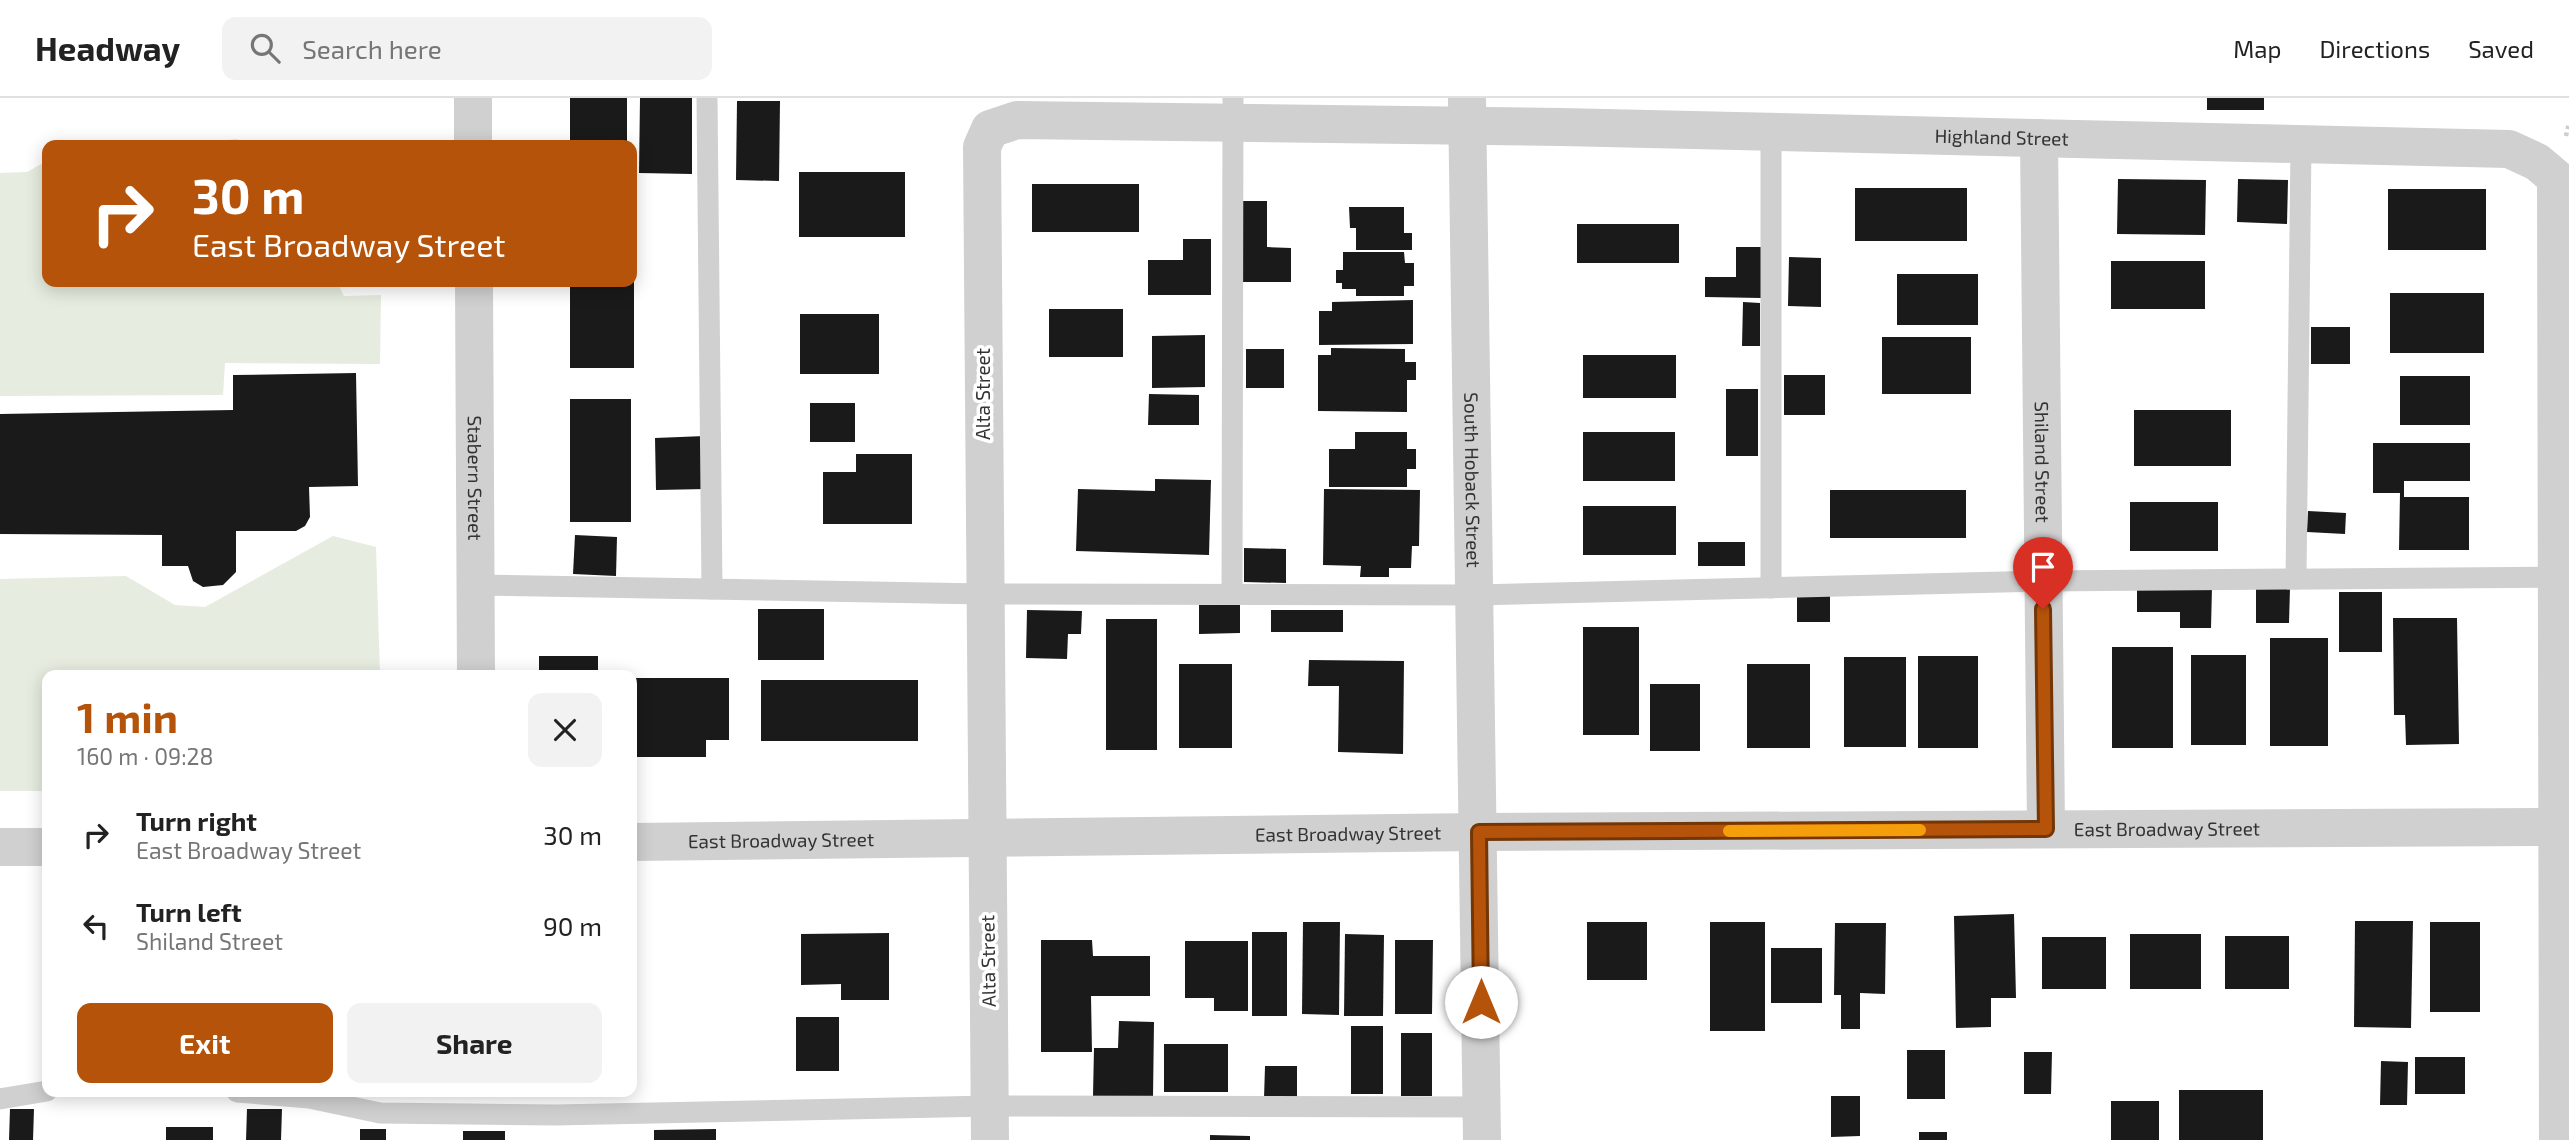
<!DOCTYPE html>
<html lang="en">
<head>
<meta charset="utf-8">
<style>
	body { margin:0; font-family:"Exo 2",sans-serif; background:#f2f2f2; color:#222; height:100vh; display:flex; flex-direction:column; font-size:26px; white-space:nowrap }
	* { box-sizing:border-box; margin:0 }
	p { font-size:23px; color:#767676 }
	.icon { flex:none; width:38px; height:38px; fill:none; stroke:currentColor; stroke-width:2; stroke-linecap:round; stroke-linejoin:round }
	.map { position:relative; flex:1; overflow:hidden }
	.drawer { position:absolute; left:42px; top:572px; width:595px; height:427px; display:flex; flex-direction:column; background:#fff; border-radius:14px; box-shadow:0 4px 18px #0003 }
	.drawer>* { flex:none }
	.top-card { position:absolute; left:42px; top:42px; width:595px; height:147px; border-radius:14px; box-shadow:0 4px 18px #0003; background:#b45309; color:#fff; overflow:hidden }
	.pin { position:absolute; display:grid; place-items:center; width:60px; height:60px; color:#fff; margin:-72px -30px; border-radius:50% 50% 50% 0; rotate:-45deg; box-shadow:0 0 7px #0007 }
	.pin .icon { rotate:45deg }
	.me { position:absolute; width:77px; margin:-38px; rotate:0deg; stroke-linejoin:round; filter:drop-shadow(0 0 5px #0008) }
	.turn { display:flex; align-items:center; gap:24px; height:147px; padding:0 35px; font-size:32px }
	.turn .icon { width:91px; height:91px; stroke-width:2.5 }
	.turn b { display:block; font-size:49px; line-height:60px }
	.round { display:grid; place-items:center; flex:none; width:74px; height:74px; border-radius:14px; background:#f2f2f2 }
	.headline { display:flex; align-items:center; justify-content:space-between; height:119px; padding:0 35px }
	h1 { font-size:42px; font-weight:700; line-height:52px; color:#b45309 }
	.action { display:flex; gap:14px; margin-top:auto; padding:14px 35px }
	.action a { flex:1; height:80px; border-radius:14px; background:#b45309; color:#fff; font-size:28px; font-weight:700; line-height:80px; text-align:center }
	.action a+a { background:#f2f2f2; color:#222 }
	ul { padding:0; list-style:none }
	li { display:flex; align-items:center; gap:21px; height:91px; padding:0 35px }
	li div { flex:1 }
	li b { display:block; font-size:26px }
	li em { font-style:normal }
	header { display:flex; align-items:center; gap:42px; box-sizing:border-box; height:98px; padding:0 35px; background:#fff; border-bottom:2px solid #e0e0e0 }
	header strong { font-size:33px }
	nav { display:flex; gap:38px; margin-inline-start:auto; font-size:24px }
	.search { width:490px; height:63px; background:#f2f2f2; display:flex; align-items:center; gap:18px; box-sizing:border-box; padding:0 24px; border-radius:14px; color:#767676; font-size:26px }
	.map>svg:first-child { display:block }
	.green { fill:#e6ecdf }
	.building { fill:#1a1a1a }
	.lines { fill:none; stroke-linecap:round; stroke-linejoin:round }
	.path { stroke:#cdcdcd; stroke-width:4.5; stroke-dasharray:3.5 3.5; stroke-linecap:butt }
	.service { stroke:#d0d0d0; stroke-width:21 }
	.minor { stroke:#d0d0d0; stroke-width:38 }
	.tertiary { stroke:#d0d0d0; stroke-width:38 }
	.route-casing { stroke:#753606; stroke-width:18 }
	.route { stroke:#b45309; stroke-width:12 }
	.slow { stroke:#f59e0b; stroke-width:12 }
	.labels { text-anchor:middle; stroke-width:7; stroke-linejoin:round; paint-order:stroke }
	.street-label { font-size:19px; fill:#333; stroke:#fff }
</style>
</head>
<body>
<header>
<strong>Headway</strong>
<div class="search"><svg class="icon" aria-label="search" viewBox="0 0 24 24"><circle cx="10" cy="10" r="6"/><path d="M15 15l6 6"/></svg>Search here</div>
<nav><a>Map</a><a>Directions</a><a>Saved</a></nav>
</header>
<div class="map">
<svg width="2569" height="1042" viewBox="0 0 2569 1042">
	<rect width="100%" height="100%" fill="#fff"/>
	<g class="green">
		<polygon points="237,41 245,47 184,47"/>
		<polygon points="47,63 47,184 337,184 344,198 381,197 380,266 225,265 223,297 0,298 0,75 27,74"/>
		<polygon points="333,438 376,449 380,577 47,578 47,693 0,693 0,481 126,478 175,507 205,509"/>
	</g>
	<g class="building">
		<rect x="570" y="0" width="57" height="47"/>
		<polygon points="640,0 692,0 692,76 639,75"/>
		<rect x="2207" y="0" width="57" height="12"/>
		<polygon points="737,3 780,3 779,83 736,82"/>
		<rect x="799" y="74" width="106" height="65"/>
		<polygon points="2118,81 2206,82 2205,137 2117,136"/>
		<polygon points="2238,81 2288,82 2287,126 2237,124"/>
		<rect x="1032" y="86" width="107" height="48"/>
		<rect x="1855" y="90" width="112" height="53"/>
		<rect x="2388" y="91" width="98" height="61"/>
		<polygon points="1243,103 1267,103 1267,149 1291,150 1291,184 1243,184"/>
		<polygon points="1349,109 1404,109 1404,135 1412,135 1412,152 1356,152 1356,130 1350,130"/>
		<rect x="1577" y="126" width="102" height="39"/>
		<polygon points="1183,141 1211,141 1211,197 1148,197 1148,162 1183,162"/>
		<polygon points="1736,149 1762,149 1761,200 1705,199 1705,179 1736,179"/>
		<polygon points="1343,154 1404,154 1405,165 1414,165 1414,188 1404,188 1404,198 1356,198 1356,191 1342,191 1342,185 1336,185 1336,172 1343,172"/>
		<polygon points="1789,159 1821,160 1821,209 1788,208"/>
		<rect x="2111" y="163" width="94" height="48"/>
		<rect x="1897" y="176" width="81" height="51"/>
		<rect x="570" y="184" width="64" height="86"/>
		<rect x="2390" y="195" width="94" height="60"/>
		<polygon points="1413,202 1413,246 1319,247 1319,213 1332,213 1332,204"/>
		<polygon points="1743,204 1760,205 1760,248 1742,248"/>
		<rect x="1049" y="211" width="74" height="48"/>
		<rect x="800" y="216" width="79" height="60"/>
		<rect x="2311" y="229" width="39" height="37"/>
		<polygon points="1205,237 1205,289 1152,290 1152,238"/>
		<rect x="1882" y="239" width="89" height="57"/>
		<polygon points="1331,250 1405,251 1405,264 1416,264 1416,282 1407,282 1407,314 1318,313 1318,257 1331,257"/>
		<rect x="1246" y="251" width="38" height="39"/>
		<rect x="1583" y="257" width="93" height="43"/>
		<polygon points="356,275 358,388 309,389 310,419 305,428 296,433 236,433 236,474 223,487 203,489 193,483 188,468 162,468 162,437 0,436 0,316 233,312 233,277"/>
		<rect x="1784" y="277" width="41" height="40"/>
		<rect x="2400" y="278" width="70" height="49"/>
		<rect x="1726" y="291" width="32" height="67"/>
		<polygon points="1149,296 1199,297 1199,327 1148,327"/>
		<rect x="570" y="301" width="61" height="123"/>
		<rect x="810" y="305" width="45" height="39"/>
		<rect x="2134" y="312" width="97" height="56"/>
		<polygon points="1355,334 1407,334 1407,351 1416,351 1416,371 1407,371 1407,389 1329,389 1329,351 1355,351"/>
		<rect x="1583" y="334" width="92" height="49"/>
		<polygon points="705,338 706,391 656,392 655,340"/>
		<polygon points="2373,345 2470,345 2470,383 2404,383 2404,399 2469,399 2469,452 2399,452 2400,395 2373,395"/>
		<polygon points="856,356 912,356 912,426 823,426 823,374 856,374"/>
		<polygon points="1155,381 1211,382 1209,457 1076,453 1078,391 1155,393"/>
		<polygon points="1324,391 1420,392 1419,448 1412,448 1411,470 1389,470 1389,479 1360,479 1361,468 1323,467"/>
		<rect x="1830" y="392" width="136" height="48"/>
		<rect x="2130" y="404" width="88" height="49"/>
		<rect x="1583" y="408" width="93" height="49"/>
		<polygon points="2308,413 2346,415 2345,436 2307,434"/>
		<polygon points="575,437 617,439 616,478 573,476"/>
		<rect x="1698" y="444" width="47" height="24"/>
		<polygon points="1244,450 1286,451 1286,485 1244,484"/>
		<polygon points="2137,488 2212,489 2211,530 2180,530 2180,514 2137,514"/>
		<polygon points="2256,489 2290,490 2289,525 2256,525"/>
		<rect x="1797" y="490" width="33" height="34"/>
		<rect x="2339" y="494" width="43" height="60"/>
		<polygon points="1199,507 1240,507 1240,535 1199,536"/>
		<rect x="758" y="511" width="66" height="51"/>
		<polygon points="1027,512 1082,513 1081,536 1068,536 1067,561 1026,560"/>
		<rect x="1271" y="512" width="72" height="22"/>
		<polygon points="2393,520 2457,520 2459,646 2406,647 2405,617 2394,617"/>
		<rect x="1106" y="521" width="51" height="131"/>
		<rect x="1583" y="529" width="56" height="108"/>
		<rect x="2270" y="540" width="58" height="108"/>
		<rect x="2112" y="549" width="61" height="101"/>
		<rect x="2191" y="557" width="55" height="90"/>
		<rect x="539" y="558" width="59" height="20"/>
		<rect x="1918" y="558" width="60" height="92"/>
		<rect x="1844" y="559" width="62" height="90"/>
		<polygon points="1309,562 1404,563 1403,656 1338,654 1339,588 1308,588"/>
		<rect x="1179" y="566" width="53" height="84"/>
		<rect x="1747" y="566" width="63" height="84"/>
		<polygon points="636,580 729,580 729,642 706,642 706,659 636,659"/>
		<rect x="761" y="582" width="157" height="61"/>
		<rect x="1650" y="586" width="50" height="67"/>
		<polygon points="2014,816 2016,900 1991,900 1991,929 1956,930 1954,818"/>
		<polygon points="2355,823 2413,823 2411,930 2354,929"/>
		<polygon points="1303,824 1340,824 1339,917 1302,916"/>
		<rect x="1587" y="824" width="60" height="58"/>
		<rect x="1710" y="824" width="55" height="109"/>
		<rect x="2430" y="824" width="50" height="90"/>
		<polygon points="1835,825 1886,825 1885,896 1860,895 1860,931 1841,931 1841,897 1834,897"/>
		<rect x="1252" y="834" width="35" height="84"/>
		<polygon points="889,835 889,902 841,902 841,886 801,887 801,836"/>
		<polygon points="1345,836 1384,837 1383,918 1344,918"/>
		<rect x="2130" y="836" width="71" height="55"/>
		<rect x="2225" y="838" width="64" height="53"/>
		<rect x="2042" y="839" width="64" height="52"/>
		<polygon points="1041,842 1092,842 1093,858 1150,858 1150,898 1091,898 1092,954 1041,954"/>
		<polygon points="1395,842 1433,842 1432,916 1395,916"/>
		<polygon points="1185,843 1248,843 1248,913 1214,913 1214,900 1185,900"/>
		<rect x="1771" y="850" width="51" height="55"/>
		<rect x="796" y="919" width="43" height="54"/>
		<polygon points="1119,923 1154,924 1153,999 1093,998 1094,950 1118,950"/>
		<rect x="1351" y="928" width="32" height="68"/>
		<rect x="1401" y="935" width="31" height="63"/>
		<rect x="1164" y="946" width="64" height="48"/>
		<rect x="1907" y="952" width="38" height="49"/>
		<polygon points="2024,954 2052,954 2051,996 2024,996"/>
		<rect x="2415" y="959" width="50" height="37"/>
		<polygon points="2381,963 2408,964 2407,1007 2380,1007"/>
		<polygon points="1265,968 1297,968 1297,1001 1264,1001"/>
		<rect x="2179" y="992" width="84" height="50"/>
		<polygon points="1831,998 1860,998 1860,1038 1831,1039"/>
		<rect x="2111" y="1003" width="48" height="39"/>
		<polygon points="10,1011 34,1011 33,1042 9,1042"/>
		<polygon points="247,1011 282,1011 281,1042 246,1042"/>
		<rect x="166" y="1029" width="47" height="13"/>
		<rect x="360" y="1031" width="26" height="11"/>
		<polygon points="716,1031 716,1042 654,1042 654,1032"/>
		<rect x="463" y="1033" width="42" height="9"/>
		<rect x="1919" y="1034" width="28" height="8"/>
		<polygon points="1210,1037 1250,1038 1250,1042 1210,1042"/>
	</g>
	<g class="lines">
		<polyline class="path" points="2566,38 2569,25"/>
		<g class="service">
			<polyline points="707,0 712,491"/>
			<polyline points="1771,34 1771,490"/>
			<polyline points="2296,481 2301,46"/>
			<polyline points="476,487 984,496 1476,497 2042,483 2564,479"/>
			<polyline points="1232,496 1233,0"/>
			<polyline points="237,994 309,1000 380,1015 555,1017 990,1008 1482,1009"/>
			<polyline points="0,1001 47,993"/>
		</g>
		<g class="minor">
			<polyline points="473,0 473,47"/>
			<path id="s1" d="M 1467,0 L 1482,1042"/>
			<path id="s2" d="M 2039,40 L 2046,731"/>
			<path id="s3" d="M 474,184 L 476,578"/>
			<path id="s4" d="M 990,1042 L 982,49 L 990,31 L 1017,22 L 1561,29 L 2509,51 L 2537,64 L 2556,80 L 2558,1042"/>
		</g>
		<g class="tertiary">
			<path id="s5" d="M 632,744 L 1479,734 L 2569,729"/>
			<polyline points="0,749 47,749"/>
		</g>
	</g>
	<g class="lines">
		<defs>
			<polyline id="route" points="1481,904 1479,734 2046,731 2043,511"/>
		</defs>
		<use href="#route" class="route-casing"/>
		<use href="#route" class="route"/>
		<polyline class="slow" points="1729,733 1920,732"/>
	</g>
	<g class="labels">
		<g class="street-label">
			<text dy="7" stroke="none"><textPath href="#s4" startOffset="2026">Highland Street</textPath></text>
			<text transform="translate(983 296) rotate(-90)" y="7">Alta Street</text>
			<text dy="7" stroke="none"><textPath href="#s2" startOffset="324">Shiland Street</textPath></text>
			<text dy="7" stroke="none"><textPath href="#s3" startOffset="196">Stabern Street</textPath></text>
			<text dy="7" stroke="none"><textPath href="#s1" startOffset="382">South Hoback Street</textPath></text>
			<text dy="7" stroke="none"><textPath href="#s5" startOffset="1535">East Broadway Street</textPath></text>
			<text dy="7" stroke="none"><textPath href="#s5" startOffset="716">East Broadway Street</textPath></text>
			<text dy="7" stroke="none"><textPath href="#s5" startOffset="149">East Broadway Street</textPath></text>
			<text transform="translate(988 863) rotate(-91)" y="7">Alta Street</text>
		</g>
	</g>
</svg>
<div class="pin" style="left:2043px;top:511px;background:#d93025"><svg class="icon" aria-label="arrive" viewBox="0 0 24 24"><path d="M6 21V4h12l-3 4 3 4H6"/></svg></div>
<svg class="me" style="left:1481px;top:904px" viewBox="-20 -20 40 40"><circle r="19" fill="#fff"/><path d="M0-13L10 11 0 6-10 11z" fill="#b45309"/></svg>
<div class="top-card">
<div class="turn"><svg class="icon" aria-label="right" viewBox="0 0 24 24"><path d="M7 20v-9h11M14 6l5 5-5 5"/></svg><div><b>30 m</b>East Broadway Street</div></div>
</div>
<section class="drawer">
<div class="headline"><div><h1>1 min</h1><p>160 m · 09:28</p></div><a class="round"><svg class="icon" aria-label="close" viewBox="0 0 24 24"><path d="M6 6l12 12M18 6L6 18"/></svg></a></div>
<ul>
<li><svg class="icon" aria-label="right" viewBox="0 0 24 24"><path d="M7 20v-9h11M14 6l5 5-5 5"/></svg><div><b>Turn right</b><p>East Broadway Street</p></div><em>30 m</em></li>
<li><svg class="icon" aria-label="left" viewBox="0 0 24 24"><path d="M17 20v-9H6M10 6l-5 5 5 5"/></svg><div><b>Turn left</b><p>Shiland Street</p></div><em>90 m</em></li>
</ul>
<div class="action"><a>Exit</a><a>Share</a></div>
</section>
</div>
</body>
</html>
